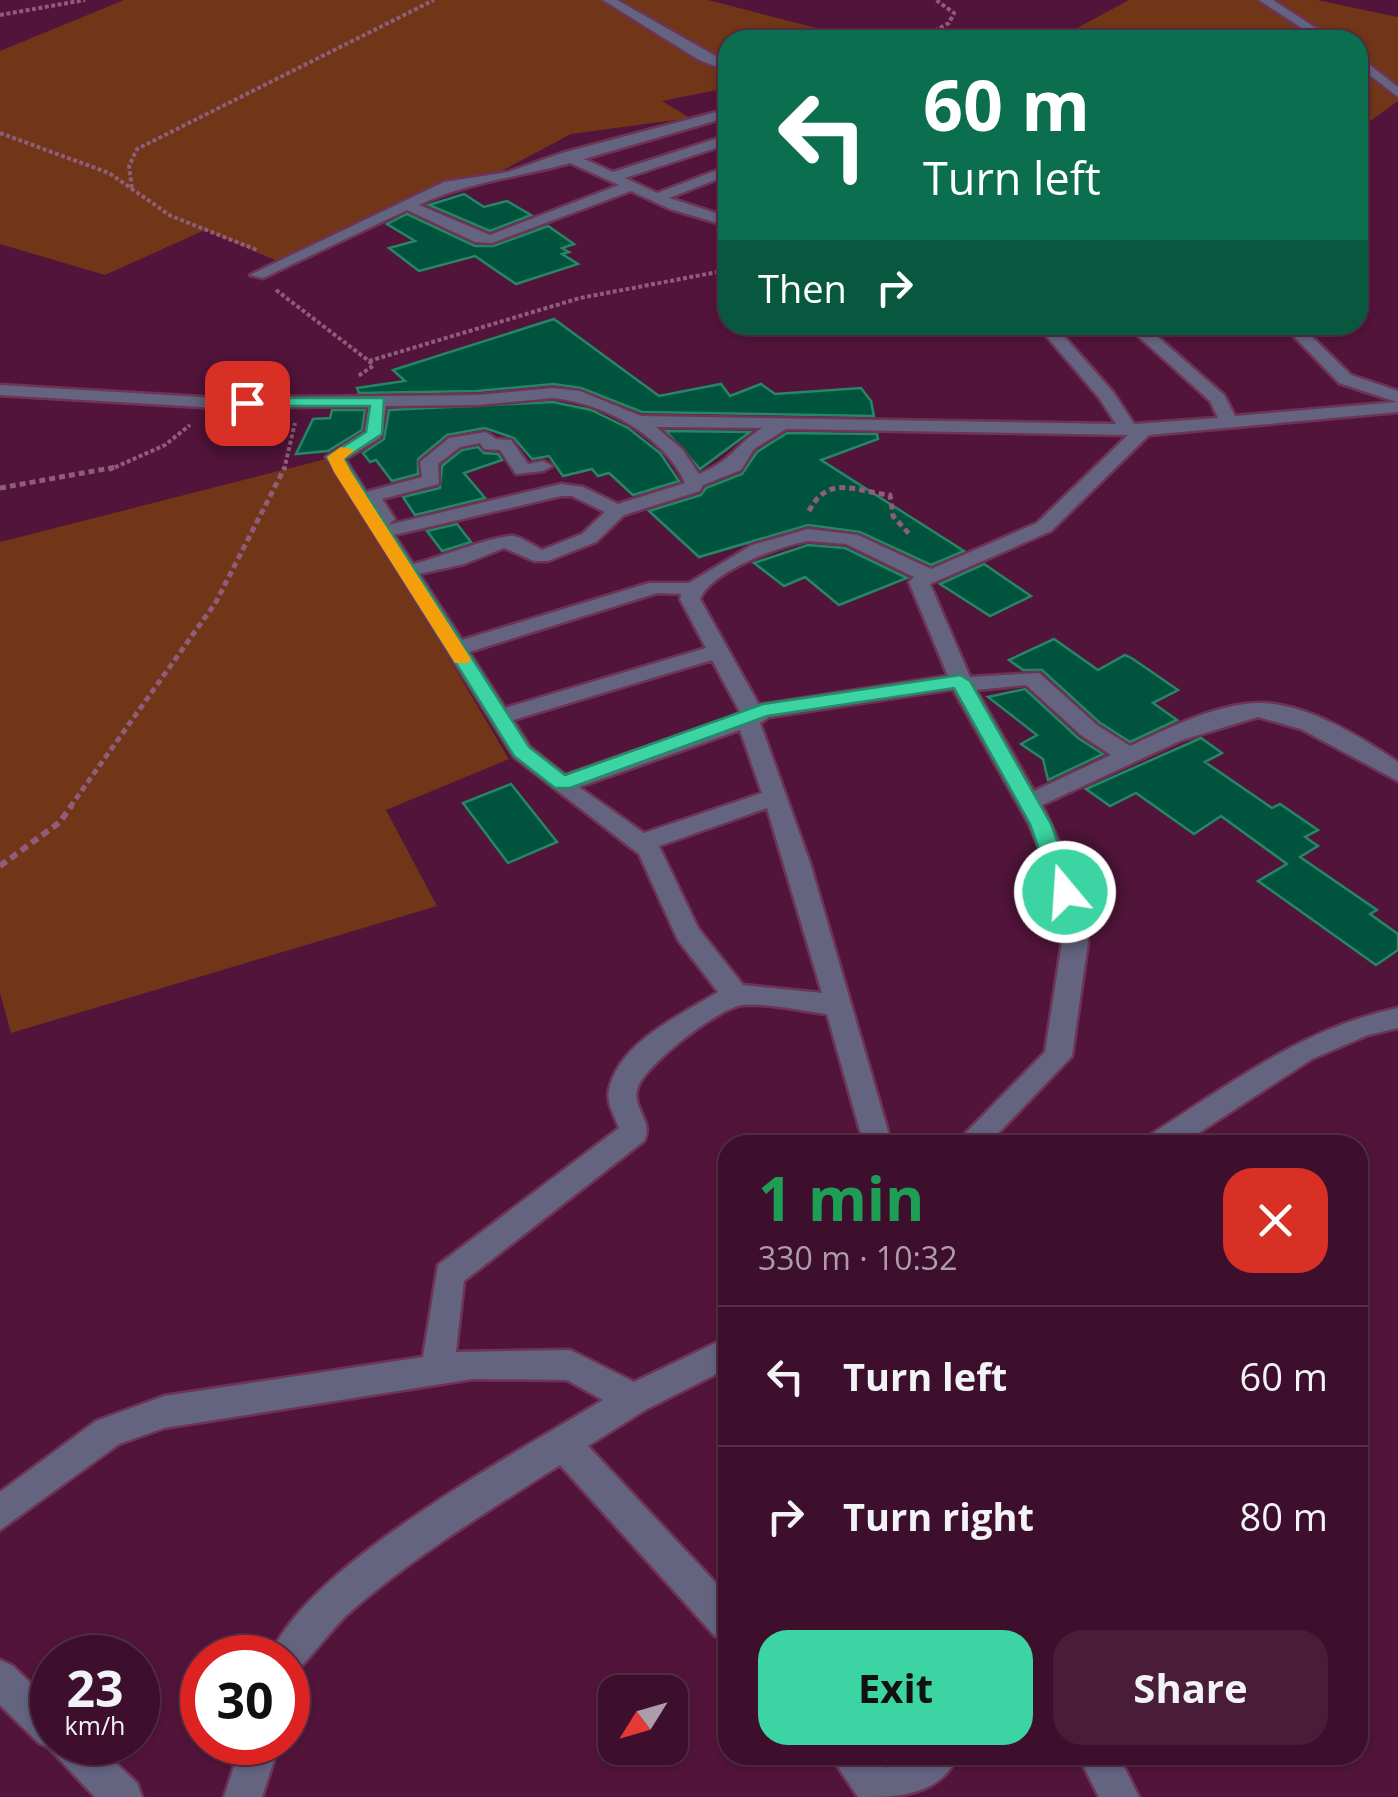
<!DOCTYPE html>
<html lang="en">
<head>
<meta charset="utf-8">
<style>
	body { margin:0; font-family:"Open Sans",sans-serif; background:#491d38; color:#f1f3f6; height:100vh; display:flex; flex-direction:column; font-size:38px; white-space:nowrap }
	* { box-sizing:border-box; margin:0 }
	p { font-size:32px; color:#ad9ca9 }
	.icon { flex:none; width:55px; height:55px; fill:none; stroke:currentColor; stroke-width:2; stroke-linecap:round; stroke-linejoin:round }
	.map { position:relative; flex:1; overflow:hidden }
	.side { position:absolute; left:718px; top:1135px; width:650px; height:630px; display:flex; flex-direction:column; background:#3e0f2c; border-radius:30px; box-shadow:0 2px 8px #0004,0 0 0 2px #572f48 }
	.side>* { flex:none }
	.top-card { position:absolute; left:718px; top:30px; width:650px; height:305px; border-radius:30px; box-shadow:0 2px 8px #0004,0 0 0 2px #572f48; background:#0b6e4f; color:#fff; overflow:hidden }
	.needle { width:65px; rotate:233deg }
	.fabs { position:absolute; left:598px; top:1675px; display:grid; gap:20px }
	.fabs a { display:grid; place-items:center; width:90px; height:90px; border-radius:20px; background:#3e0f2c; box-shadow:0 2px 8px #0004,0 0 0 2px #572f48; font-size:50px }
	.speed { position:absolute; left:30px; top:1635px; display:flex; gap:20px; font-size:50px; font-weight:700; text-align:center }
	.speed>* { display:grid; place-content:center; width:130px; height:130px; border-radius:50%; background:#3e0f2c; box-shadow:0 2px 8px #0004,0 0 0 2px #572f48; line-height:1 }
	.speed small { font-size:25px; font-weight:400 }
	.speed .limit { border:15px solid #d22; background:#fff; color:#111 }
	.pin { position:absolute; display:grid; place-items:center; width:85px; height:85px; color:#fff; margin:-42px; border-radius:20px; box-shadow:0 5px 15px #0006 }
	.me { position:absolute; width:110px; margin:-55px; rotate:342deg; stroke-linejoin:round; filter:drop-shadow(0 0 8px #0008) }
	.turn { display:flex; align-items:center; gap:35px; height:210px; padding:0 40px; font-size:45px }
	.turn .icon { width:130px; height:130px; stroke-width:2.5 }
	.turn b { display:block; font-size:70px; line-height:85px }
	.then { display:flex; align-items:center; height:95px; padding:0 40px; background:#0003; gap:20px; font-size:38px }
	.round { display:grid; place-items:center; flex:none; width:105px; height:105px; border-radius:30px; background:#491d38 }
	.head { display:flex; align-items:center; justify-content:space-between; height:170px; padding:0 40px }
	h1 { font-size:60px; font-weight:700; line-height:75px; color:#1e9e55 }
	.button { display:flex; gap:20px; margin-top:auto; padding:20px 40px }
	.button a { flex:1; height:115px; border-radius:30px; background:#3dd4a3; color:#111; font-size:40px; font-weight:700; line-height:115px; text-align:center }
	.button a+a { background:#491d38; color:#f1f3f6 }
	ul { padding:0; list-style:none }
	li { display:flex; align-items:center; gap:30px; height:140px; padding:0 40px; border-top:2px solid #572f48 }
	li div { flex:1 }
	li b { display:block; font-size:38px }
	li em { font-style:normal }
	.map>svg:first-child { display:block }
	.green { fill:#703617 }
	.building { fill:#00543d; stroke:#258767; stroke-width:2.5 }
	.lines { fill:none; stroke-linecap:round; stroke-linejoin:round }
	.street-casing { stroke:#6d3456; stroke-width:5 }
	.path-far2 { stroke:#905c7a; stroke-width:4; stroke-dasharray:4 2.5; stroke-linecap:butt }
	.path-far1 { stroke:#905c7a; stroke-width:5; stroke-dasharray:6 4; stroke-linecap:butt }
	.path { stroke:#905c7a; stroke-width:6; stroke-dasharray:8 5; stroke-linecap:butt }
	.street { fill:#646380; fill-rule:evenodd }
	.route { fill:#3dd4a3; stroke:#288a6a; stroke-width:2.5 }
	.slow { fill:#f59e0b }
</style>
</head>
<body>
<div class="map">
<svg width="1398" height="1797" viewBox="0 0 1398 1797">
	<rect width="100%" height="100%" fill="#52143a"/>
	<g class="green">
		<polygon points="124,0 708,0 863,40 728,40 727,88 662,101 690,118 571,134 494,175 449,188 291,261 275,260 205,230 105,275 0,244 0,51"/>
		<polygon points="1129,0 1317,0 1398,17 1398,101 1358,130 1358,40 1055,40"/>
		<polygon points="330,458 509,759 386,810 437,906 11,1033 0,993 0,542"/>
	</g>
	<g class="building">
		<polygon points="464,194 484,207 507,201 531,215 490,231 429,205"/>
		<polygon points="407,214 475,246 493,246 548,226 574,244 562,248 569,252 562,254 578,264 516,284 475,256 419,271 389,248 415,241 387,224"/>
		<polygon points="554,319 659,396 721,384 730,396 761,384 775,394 861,388 871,401 874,416 642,412 581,388 553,384 477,391 359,393 357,388 405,381 393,370"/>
		<polygon points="553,402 591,410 628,428 660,453 679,481 633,495 609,473 598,476 592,469 563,476 549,456 532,459 514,438 485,428 447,435 418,459 418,474 392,481 376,460 370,462 363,453 384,439 389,410"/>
		<polygon points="332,410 365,410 362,430 328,451 296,454 313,419 330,418"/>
		<polygon points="666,431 750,432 700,469"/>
		<polygon points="787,433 877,434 878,439 821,460 964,551 931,565 860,532 808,525 699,557 649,511 701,495 706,488 742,474 757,452"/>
		<polygon points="478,447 484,453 498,454 502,460 464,473 485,498 415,515 403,497 440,488 442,466 462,450"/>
		<polygon points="457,524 471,542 442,551 427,531"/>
		<polygon points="808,545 845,548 907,578 839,605 805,577 784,586 754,563"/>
		<polygon points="984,564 1031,596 990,616 940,584"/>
		<polygon points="1054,639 1098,670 1125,655 1133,659 1178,690 1153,703 1177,720 1130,742 1099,722 1042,670 1023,670 1009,660"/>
		<polygon points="1025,689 1078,738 1103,754 1048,780 1043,759 1021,744 1037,735 988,697"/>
		<polygon points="1201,738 1222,753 1205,762 1272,808 1280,804 1318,830 1305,837 1318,846 1300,857 1377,910 1370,914 1398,934 1398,950 1376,965 1258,881 1287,864 1221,816 1194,834 1136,793 1110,806 1086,789"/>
		<polygon points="511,784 557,842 508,863 463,803"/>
	</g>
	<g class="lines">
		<defs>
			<g id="street">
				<polygon points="603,0 617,0 728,63 728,71 699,60"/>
				<polygon points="1259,0 1273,0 1334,40 1320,40"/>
				<polygon points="1358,56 1398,87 1398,97 1358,66"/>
				<path d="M 728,109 L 728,117 L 584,159 L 613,172 L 728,135 L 728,144 L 625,178 L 657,193 L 728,166 L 728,175 L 669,198 L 728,217 L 728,226 L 670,209 L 631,191 L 492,243 L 475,242 L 407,210 L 263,278 L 250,275 L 444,182 L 508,172 L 562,153 ZM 570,163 L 619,185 L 490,235 L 419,205 C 466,182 520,177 570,163 Z"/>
				<path d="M 1037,325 L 1054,325 L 1113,392 L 1134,424 L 1218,418 L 1210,401 L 1126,325 L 1144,325 L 1224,395 L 1235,416 L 1397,402 L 1339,383 L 1283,325 L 1300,325 L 1351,375 L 1398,391 L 1398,412 L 1149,435 L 1051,531 L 930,584 L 970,677 L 1039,673 L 1097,725 L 1130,746 C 1169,728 1219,702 1263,703 C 1309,705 1361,737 1398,762 L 1398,781 L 1301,729 L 1258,717 L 1182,740 L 1042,805 L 1070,865 L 1088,942 L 1072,1056 L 987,1145 L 954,1145 L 1045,1052 L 1062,942 L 1046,865 L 1029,824 L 953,689 L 769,717 L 760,723 L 810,863 L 892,1145 L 864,1145 L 827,1014 C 801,1011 770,1003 743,1005 C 721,1006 641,1067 637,1090 C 633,1110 654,1122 644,1141 L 464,1281 L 456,1352 L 570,1350 L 634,1382 L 728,1337 L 728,1368 L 645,1410 L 588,1446 L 728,1596 L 728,1641 L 715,1636 L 560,1465 C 488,1511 416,1555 351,1611 C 332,1627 303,1670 288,1676 L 288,1658 L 269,1658 C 307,1565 515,1454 603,1400 L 567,1380 L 473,1379 L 164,1428 L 119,1444 L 0,1530 L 0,1492 L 96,1421 L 164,1396 L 423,1357 L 438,1265 L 619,1128 C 615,1116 606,1103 609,1090 C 619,1042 681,1015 718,992 L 678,940 L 639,854 L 514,757 L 326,457 L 365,432 L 369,406 L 218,408 L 0,395 L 0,385 L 218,398 L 477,395 L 553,388 L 580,391 L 641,416 L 1116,424 L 1100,399 ZM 553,398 C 604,403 664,436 685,483 L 618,504 L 583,487 L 561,484 L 388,525 L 395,519 L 382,499 L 439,484 L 438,464 L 460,447 L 480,443 L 484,449 L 500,450 L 516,474 L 543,471 L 552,466 L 543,461 L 528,464 L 511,440 L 496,439 L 486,432 L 449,438 L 420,462 L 422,477 L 366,492 L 345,459 L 380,438 L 386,406 L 477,405 ZM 656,427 L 762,428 C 733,447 733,460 699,474 L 682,449 ZM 786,429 L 1128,435 L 1037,523 L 931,569 L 858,535 L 808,529 L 752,545 L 689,583 L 649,583 L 462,640 L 419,574 L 464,564 L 504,548 L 534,561 L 548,561 L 596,542 L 624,515 L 700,491 L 703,485 L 741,470 L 754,449 ZM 561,496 L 572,496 L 605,512 L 582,534 L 542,550 C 533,545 523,538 513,536 C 498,534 435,559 413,564 L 394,535 ZM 808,541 L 846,544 L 914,577 L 909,582 L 948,676 L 759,705 L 700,599 C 711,571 780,546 808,541 ZM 657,593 L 681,594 L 680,599 L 706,648 L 505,708 L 469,652 ZM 712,660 L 741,714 L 565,775 L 530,747 L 513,720 ZM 1026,685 L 1081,735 L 1111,755 L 1034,791 L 976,690 ZM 740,730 L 762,793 L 644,833 L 579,787 ZM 767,808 L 822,993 L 743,985 L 698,928 L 659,846 Z"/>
				<path d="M 1398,1008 L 1398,1028 L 1368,1035 L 1312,1059 L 1180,1145 L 1143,1145 L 1147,1137 C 1229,1085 1302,1028 1398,1008 Z"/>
				<polygon points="0,1660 13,1666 52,1704 52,1742 93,1742 137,1783 142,1797 95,1797 48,1747 39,1743 0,1705"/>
				<polygon points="242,1742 280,1742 262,1797 224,1797"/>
				<path d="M 830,1755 L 875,1755 L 886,1768 L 905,1755 L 958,1755 C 940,1797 896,1797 858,1797 Z"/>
				<polygon points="1078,1755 1118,1755 1139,1797 1099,1797"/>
			</g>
		</defs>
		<use href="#street" class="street-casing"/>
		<g class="path-far2">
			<polyline points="0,15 85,0"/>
			<polyline points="917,40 949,23 954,13 936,0"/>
			<polyline points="0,133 109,173 171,216 257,250"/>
			<polyline points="132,188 129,166 137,149 434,0"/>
			<polyline points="276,290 369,361 373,366 358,376"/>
			<polyline points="369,361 580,298 728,270"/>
			<polyline points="109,470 165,445 190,425"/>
			<polyline points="284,470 295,423"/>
		</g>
		<g class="path-far1">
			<polyline points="0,488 116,467"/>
			<path d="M 809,511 C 829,473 856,492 890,495 L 893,516 L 911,536"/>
			<polyline points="70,807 216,602 285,467"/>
		</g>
		<polyline class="path" points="0,866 60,822 72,805"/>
		<use href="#street" class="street"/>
	</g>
	<polygon class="route" points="247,398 384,398 382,434 344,459 529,747 565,775 763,704 960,675 970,681 1051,824 1076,892 1073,897 1057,897 1054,892 1030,824 954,688 767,716 570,788 555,788 514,756 327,457 366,432 370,406 241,406 239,403"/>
	<polygon class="slow" points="341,447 355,450 344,459 351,472 471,659 468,663 455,663 334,472 327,457"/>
</svg>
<div class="fabs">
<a><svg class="needle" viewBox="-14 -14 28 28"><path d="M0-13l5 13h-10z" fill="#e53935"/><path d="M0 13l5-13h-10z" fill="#ad9ca9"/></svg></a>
</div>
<div class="speed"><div>23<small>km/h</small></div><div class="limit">30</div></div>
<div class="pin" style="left:247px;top:403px;background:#d93025"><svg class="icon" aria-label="arrive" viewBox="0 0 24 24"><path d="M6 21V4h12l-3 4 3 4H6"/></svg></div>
<svg class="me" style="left:1065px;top:892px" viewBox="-20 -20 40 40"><circle r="17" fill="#3dd4a3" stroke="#fff" stroke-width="3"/><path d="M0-11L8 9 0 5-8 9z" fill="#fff"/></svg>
<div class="top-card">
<div class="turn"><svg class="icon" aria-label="left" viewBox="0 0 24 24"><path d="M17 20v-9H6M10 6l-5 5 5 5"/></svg><div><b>60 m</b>Turn left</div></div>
<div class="then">Then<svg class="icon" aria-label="right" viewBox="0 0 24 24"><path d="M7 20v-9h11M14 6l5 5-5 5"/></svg></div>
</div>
<section class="side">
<div class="head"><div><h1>1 min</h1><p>330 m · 10:32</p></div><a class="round" style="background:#d93025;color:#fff"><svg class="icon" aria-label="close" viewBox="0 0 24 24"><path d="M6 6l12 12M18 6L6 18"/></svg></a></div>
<ul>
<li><svg class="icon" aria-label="left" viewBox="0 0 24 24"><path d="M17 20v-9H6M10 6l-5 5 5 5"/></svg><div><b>Turn left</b></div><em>60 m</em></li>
<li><svg class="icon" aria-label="right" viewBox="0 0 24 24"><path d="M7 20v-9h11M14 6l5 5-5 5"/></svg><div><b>Turn right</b></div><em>80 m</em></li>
</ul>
<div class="button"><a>Exit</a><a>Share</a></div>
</section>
</div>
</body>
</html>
